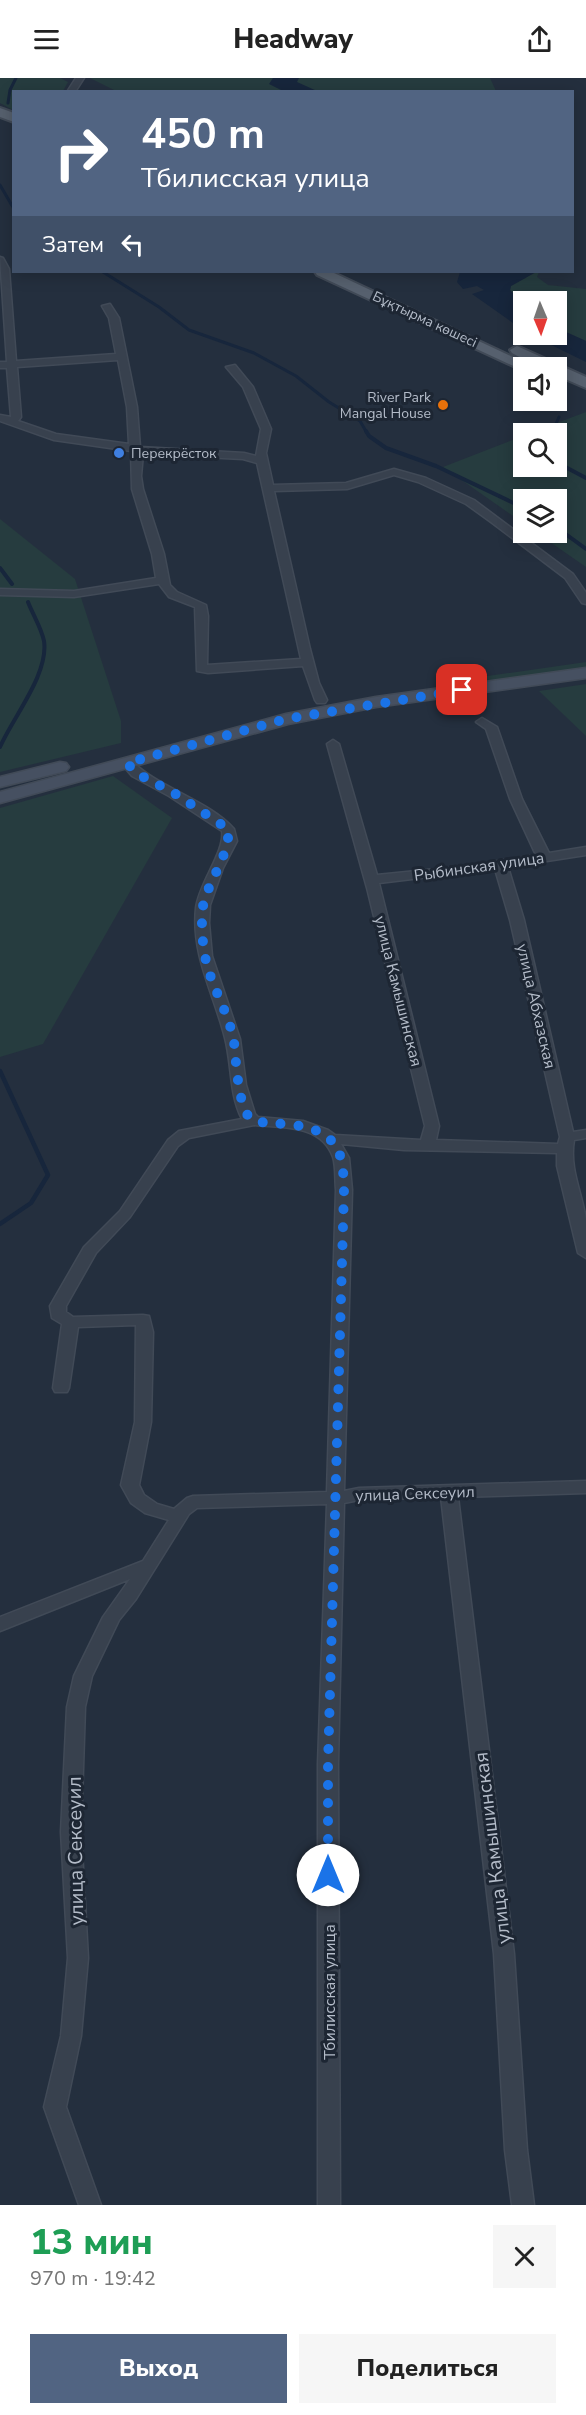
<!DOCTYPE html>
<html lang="ru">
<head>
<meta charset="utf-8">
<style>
	body { margin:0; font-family:"Nunito Sans",sans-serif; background:#f6f6f6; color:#222; height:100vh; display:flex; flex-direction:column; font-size:22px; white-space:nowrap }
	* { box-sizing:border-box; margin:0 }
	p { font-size:20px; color:#767676 }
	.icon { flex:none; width:33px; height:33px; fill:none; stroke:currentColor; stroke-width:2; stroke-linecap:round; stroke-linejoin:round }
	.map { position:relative; height:2127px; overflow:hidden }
	.sheet { display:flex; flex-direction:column; background:#fff; flex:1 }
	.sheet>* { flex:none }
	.banner { position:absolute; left:12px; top:12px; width:562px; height:183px; border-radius:0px; box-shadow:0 3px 15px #0003; background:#516482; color:#fff; overflow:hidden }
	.needle { width:39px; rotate:178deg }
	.fabs { position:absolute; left:513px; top:213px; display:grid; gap:12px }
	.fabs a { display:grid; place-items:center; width:54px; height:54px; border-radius:0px; background:#fff; box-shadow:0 3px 15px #0003; font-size:30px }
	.pin { position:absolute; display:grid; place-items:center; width:51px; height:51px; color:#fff; margin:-26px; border-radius:12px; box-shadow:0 3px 9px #0006 }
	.me { position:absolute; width:66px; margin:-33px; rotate:0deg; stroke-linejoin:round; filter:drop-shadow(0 0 4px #0008) }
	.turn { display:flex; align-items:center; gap:21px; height:126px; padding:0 30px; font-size:27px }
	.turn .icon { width:78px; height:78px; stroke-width:2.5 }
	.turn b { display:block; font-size:42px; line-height:51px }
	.then { display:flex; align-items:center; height:57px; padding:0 30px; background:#0003; gap:12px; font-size:22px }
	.round { display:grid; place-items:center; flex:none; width:63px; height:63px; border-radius:0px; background:#f6f6f6 }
	.headline { display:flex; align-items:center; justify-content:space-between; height:102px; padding:0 30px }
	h1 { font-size:36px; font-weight:800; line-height:45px; color:#1e9e55 }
	.action { display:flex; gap:12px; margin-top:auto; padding:12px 30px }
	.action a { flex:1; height:69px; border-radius:0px; background:#516482; color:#fff; font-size:24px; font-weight:800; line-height:69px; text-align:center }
	.action a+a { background:#f6f6f6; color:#222 }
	header { display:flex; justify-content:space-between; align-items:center; height:78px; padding:0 30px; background:#fff; font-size:27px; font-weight:800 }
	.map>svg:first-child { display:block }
	.green { fill:#263c3f }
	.water { fill:#17263c }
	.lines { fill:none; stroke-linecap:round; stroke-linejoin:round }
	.stream-far2 { stroke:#17263c; stroke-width:3 }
	.stream-far1 { stroke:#17263c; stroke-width:4 }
	.stream { stroke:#17263c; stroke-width:4.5 }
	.minor-casing { stroke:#414a57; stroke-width:3 }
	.secondary-casing { stroke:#414a57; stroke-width:3 }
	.primary-casing { stroke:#414a57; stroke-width:4 }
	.minor { fill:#38414e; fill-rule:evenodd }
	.secondary { fill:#465061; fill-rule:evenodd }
	.primary { fill:#56606e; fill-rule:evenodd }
	.route { stroke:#1a73e8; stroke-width:10; stroke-dasharray:0 18 }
	.food-dot { fill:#e8710a; stroke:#1d2633; stroke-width:2 }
	.shop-dot { fill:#3f7fe0; stroke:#1d2633; stroke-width:2 }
	.labels { text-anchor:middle; stroke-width:6; stroke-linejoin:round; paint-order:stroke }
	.far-street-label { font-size:14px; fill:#b4bcc9; stroke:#1d2633 }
	.far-poi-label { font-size:14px; fill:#b4bcc9; stroke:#1d2633; text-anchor:end }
	.street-label { font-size:16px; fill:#b4bcc9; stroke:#1d2633 }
	.near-street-label { font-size:20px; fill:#b4bcc9; stroke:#1d2633 }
</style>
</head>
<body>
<header><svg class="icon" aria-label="menu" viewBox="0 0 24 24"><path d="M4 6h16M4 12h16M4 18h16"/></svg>Headway<svg class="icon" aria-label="share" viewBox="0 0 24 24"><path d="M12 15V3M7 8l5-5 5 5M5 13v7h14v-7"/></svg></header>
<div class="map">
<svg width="586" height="2127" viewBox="0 0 586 2127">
	<rect width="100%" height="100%" fill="#242f3e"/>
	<g class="green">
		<polygon points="0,0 60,0 68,4 63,13 14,14 13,32 0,25"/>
		<polygon points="90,0 490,0 496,13 118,14"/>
		<polygon points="536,194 539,194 537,199 548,207 586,211 586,263 557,250 556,224 524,224 523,226 510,212 511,208"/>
		<polygon points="586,334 586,489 537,455 556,454 556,422 524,422 523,445 443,389 523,358 524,388 556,388 556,356 530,355"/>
		<polygon points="0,441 75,501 121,643 121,665 0,694"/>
		<polygon points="586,584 586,590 465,606 459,607 453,603"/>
		<polygon points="586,606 586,658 539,613"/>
		<polygon points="113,698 172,740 43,966 0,979 0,730"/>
	</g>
	<g class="water">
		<polygon points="273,0 299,0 297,4 317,13 283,13 269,6"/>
		<polygon points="460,194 536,194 511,208 510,212 523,226 523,252 472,216 484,212 477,208 463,211 457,204"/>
		<polygon points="557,250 586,263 586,284 531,257 556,256"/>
	</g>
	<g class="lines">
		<g class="stream-far2">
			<polyline points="8,25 10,12 16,0"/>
			<polyline points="0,107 14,131"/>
			<polyline points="103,194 159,229 189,252 254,275 296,298 329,324 360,343 367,355"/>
			<polyline points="552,355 559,339"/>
		</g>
		<g class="stream-far1">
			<polyline points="366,353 369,358 386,370 436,388 524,430"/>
			<polyline points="551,356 552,353"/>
			<polyline points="556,384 586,400"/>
			<polyline points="556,449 586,471"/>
			<polyline points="0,490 12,506"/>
			<path d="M 0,669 C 13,639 49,596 44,563 C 41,549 33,537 28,524"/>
		</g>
		<polyline class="stream" points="0,993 48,1097 31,1125 0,1146"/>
		<defs>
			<g id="minor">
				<polygon points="76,0 84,0 75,14 67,14"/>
				<path d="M 0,179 L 3,180 L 9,191 L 16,283 L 116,276 L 109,240 L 102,228 L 110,226 L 119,240 L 137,329 L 140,369 L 244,375 L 256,378 L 261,351 L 243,309 L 226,289 L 235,287 L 253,309 L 271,351 L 266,375 L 273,407 L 346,405 L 394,391 L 426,400 L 474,422 L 573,496 L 586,515 L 586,526 L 582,525 L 565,500 L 491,444 L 466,426 L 418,404 L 394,397 L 347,411 L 274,413 L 310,571 L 319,605 L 327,622 L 325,625 L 317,625 L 315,622 L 303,588 L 208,595 L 197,593 L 195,529 L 169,519 L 159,506 L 74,519 L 0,517 L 0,511 L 74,513 L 156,500 L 152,476 L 132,411 L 131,373 L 54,362 L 0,343 L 0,337 L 11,339 L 7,290 L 0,290 L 0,284 L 7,284 ZM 118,282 L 127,329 L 129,366 L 56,356 L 18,343 L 21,339 L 17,289 ZM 143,376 L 243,381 L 257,385 L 301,581 L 207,587 L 208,538 L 206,527 L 177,514 L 170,507 L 164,476 L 143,411 L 141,398 Z"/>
				<path d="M 482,640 L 497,649 L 522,721 L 549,775 L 586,769 L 586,777 L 508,789 L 524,842 L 573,1054 L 586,1052 L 586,1060 L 574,1062 C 569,1091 582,1114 586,1142 C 586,1154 586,1168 586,1180 L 578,1175 L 557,1088 L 557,1075 L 404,1072 L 341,1066 L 349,1080 L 352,1112 L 344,1413 L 359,1410 L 586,1403 L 586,1415 L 458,1419 L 514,1876 L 527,2072 L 534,2127 L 512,2127 L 505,2072 L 494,1876 L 441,1419 L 359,1422 L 344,1425 L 338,1686 L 340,2127 L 318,2127 L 318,1686 L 327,1426 L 197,1430 L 189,1436 L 136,1521 L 119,1542 L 92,1598 L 85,1629 L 81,1754 L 88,1880 L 81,1958 L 66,2029 L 101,2127 L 79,2127 L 44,2029 L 61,1958 L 68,1880 L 61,1754 L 67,1629 L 74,1598 L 103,1539 L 130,1501 L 0,1553 L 0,1539 L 143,1483 L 167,1445 L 169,1442 L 145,1435 L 131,1425 L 121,1407 L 135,1344 L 136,1247 L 78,1249 L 69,1310 L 67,1314 L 55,1314 L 53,1310 L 62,1246 L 52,1240 L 50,1228 L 84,1169 L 120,1133 L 168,1062 L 179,1053 L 242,1041 C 229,1016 232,986 225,960 C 214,916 191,877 196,830 C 199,805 225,774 222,753 L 169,718 L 132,698 L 121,685 L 123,682 L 131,682 C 156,709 210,723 234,751 L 237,763 L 223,790 L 210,827 L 209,845 L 212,878 L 240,961 L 246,1007 L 255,1036 L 258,1039 L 303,1043 L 328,1052 L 335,1057 L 421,1062 L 425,1048 L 367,810 L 327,666 L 333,662 L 339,666 L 377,797 L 466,788 L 536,777 L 510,721 L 486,651 L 476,644 ZM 495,791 L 510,842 L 560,1059 L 558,1066 L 436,1062 L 439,1048 L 379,805 ZM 254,1047 C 283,1050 321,1046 333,1079 C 336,1088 335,1102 336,1112 L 327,1414 L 193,1418 L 187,1420 L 174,1431 L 157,1426 L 144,1417 L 139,1407 L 151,1344 L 153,1254 L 149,1238 L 143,1237 L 73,1239 L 66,1234 L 66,1228 L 96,1175 L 130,1139 L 178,1068 L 189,1060 Z"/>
			</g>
			<g id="secondary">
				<polygon points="586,590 586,600 376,629 288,646 0,725 0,714 286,636 376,619"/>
				<polygon points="60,684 66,685 69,689 66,693 0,709 0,699"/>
			</g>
			<g id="primary">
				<polygon points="0,30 14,35 14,44 0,39"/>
				<polygon points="315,194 332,194 536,290 524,290 524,293 317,197"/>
				<polygon points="517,268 586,299 586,310 556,297 556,290 540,290 512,275 510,272"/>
			</g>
		</defs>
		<use href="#minor" class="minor-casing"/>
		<use href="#secondary" class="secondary-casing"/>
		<use href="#primary" class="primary-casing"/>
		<use href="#minor" class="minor"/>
		<use href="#secondary" class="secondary"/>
		<use href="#primary" class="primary"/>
	</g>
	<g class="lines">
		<path class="route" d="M 328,1797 L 328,1686 L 344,1112 C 343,1102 344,1090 341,1081 C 333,1048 298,1047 270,1045 C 263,1044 254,1045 249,1039 C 238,1026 236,982 234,964 C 229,934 210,907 205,878 C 202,862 201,843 203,828 C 208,803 231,775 228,751 L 174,715 L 136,695 L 127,685 L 286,641 L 462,612"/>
	</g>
	<circle class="food-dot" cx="443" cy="327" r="6"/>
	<circle class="shop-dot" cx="119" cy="375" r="6"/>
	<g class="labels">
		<g class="far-street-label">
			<text transform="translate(425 241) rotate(25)" y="5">Бұқтырма көшесі</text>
		</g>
		<g class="far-poi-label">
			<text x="431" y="324">River Park<tspan x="431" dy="16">Mangal House</tspan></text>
			<text x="131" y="380" text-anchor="start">Перекрёсток</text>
		</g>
		<g class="street-label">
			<text transform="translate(479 788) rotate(-8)" y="6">Рыбинская улица</text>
			<text transform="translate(399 913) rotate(76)" y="6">улица Камышинская</text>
			<text transform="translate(537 928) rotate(77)" y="6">улица Абхазская</text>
			<text transform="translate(415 1415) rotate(-2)" y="6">улица Сексеуил</text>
			<text transform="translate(329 1914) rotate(-90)" y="6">Тбилисская улица</text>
		</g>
		<g class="near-street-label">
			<text transform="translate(492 1770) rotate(-97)" y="7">улица Камышинская</text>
			<text transform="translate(75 1773) rotate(-91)" y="7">улица Сексеуил</text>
		</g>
	</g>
</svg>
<div class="fabs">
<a><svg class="needle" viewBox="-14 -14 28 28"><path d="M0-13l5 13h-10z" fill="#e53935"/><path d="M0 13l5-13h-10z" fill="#767676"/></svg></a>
<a><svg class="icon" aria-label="sound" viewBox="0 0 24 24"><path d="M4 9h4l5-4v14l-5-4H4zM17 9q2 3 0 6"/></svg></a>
<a><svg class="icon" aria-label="search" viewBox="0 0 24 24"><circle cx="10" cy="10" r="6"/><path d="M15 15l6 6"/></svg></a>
<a><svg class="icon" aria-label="layers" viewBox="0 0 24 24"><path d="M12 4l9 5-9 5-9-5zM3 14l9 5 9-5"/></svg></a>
</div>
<div class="pin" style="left:462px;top:612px;background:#d93025"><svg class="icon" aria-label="arrive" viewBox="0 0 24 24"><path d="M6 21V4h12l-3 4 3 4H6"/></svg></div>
<svg class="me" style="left:328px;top:1797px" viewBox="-20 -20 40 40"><circle r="19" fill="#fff"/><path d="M0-13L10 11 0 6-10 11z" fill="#1a73e8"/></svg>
<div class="banner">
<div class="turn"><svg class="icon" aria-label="right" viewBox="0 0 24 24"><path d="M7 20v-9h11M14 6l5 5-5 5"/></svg><div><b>450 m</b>Тбилисская улица</div></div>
<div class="then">Затем<svg class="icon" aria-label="left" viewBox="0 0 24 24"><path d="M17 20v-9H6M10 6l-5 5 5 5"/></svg></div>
</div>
</div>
<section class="sheet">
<div class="headline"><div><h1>13 мин</h1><p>970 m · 19:42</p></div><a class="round"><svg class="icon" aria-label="close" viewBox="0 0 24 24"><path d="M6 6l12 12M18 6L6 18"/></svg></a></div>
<div class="action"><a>Выход</a><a>Поделиться</a></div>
</section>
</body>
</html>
